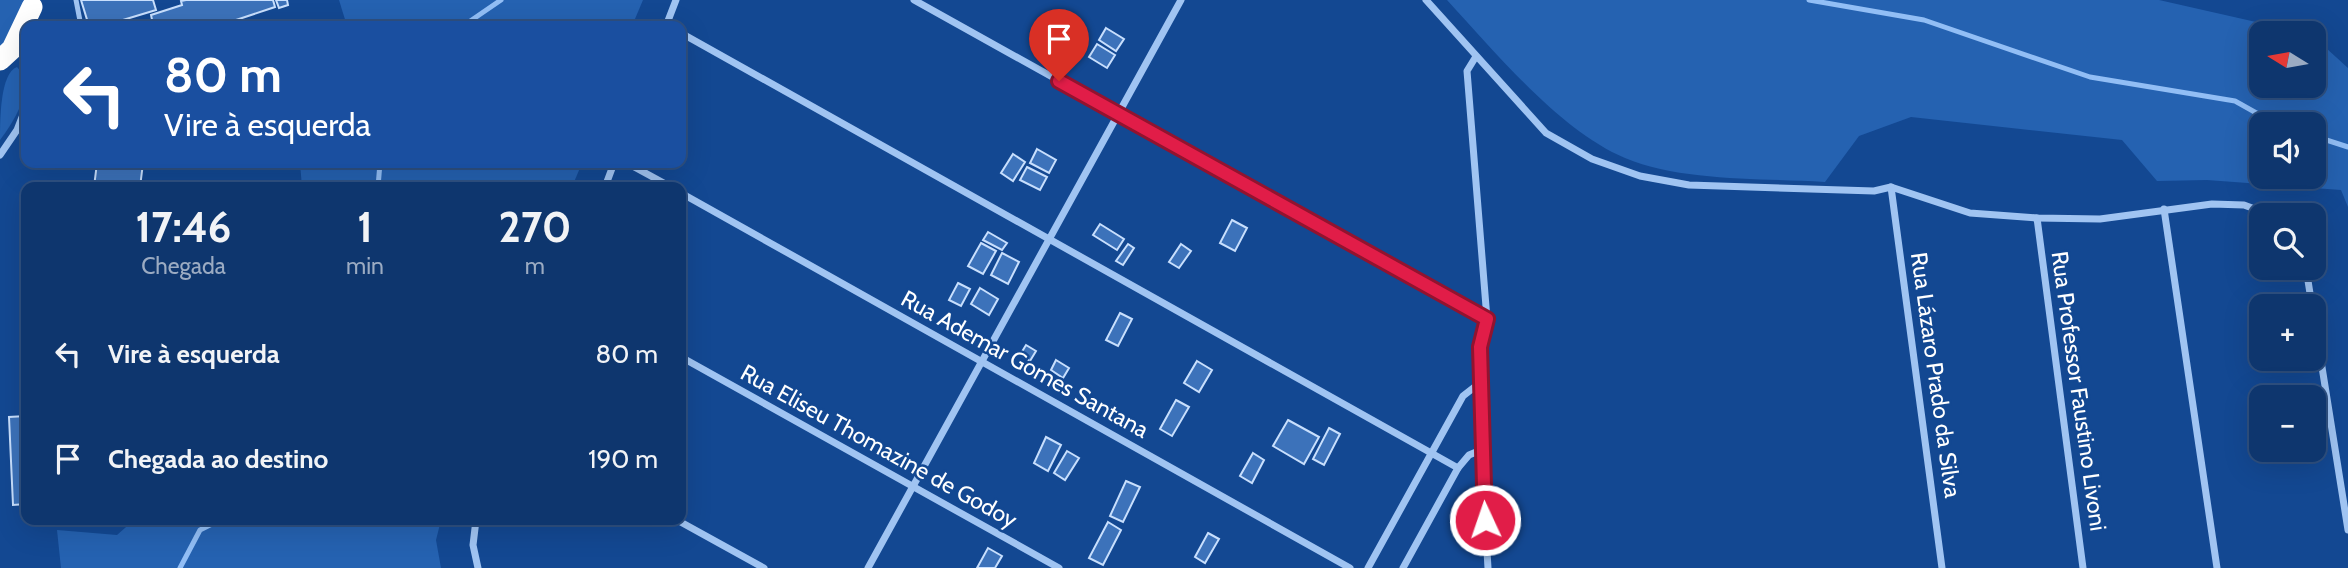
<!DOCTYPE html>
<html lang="pt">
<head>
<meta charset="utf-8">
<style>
	body { margin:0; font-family:Cabin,sans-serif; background:#173e73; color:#f1f3f6; height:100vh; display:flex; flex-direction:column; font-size:26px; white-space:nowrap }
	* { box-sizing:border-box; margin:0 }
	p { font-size:23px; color:#9babc2 }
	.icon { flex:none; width:38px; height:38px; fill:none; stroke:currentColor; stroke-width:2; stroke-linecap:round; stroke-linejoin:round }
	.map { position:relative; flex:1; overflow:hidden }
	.drawer { position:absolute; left:21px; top:182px; width:665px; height:343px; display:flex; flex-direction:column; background:#0e366e; border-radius:14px; box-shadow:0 7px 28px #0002,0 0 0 2px #2e5081 }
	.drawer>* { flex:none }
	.top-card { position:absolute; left:21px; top:21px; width:665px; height:147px; border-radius:14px; box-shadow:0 7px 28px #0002,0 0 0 2px #2e5081; background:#1a4fa0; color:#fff; overflow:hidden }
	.needle { width:46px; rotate:281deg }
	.tools { position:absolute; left:2249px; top:21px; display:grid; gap:14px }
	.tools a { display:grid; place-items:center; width:77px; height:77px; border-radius:14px; background:#0e366e; box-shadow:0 7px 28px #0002,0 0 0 2px #2e5081; font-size:35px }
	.pin { position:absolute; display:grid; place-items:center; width:60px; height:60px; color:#fff; margin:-72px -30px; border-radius:50% 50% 50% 0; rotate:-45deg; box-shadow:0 0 7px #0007 }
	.pin .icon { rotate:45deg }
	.me { position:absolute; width:77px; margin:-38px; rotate:357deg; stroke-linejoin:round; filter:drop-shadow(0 0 5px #0008) }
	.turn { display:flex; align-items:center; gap:24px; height:147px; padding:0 28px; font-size:32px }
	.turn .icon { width:91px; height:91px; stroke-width:2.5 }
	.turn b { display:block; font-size:49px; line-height:60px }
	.eta { display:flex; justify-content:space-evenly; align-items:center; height:119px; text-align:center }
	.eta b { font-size:42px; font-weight:700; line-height:49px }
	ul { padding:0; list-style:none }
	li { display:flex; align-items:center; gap:21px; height:105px; padding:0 28px }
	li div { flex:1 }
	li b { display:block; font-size:26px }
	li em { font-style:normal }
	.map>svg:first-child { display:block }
	.green { fill:#2562b1; fill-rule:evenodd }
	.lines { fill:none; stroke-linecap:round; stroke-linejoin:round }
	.stream { stroke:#92bef5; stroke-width:5 }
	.building { fill:#3c72ba; stroke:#c8dffd; stroke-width:2 }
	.lane { stroke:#a0c4f2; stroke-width:5 }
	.street { stroke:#a0c4f2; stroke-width:7 }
	.highway { stroke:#fff; stroke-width:21 }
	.route-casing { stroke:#92132f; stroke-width:18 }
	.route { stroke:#e11d48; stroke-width:12 }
	.labels { text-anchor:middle; stroke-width:5; stroke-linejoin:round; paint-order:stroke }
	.street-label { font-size:23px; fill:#fff; stroke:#134892 }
</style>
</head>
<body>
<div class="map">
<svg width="2348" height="568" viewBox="0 0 2348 568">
	<rect width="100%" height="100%" fill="#134892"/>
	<g class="green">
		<polygon points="0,0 25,0 11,34 0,48"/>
		<polygon points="339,0 643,0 632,26 347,26"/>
		<path d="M 1447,0 L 2159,0 L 2304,33 L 2261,33 L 2261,86 L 2314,86 L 2314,37 L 2348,68 L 2348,207 L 2341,190 L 2207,180 L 2157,181 L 2122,140 L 1911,117 L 1859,136 L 1825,182 C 1763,178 1682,182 1625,158 C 1560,131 1495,52 1447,0 ZM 2261,124 L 2314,124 L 2314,177 L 2261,177 Z"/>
		<path d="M 17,67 C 37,86 13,123 0,140 C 0,120 0,73 17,67 Z"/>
		<polygon points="300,163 582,163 572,187 302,187"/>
		<polygon points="134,520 441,520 436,540 441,568 61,568 57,530 117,535"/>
	</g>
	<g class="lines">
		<g class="stream">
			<polyline points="1809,0 1924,20 2090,77 2235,101 2276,124"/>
			<polyline points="463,26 501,0"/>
			<polyline points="2314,136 2348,147"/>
			<polyline points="378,187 380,163"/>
			<polyline points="180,568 200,530 220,520"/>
		</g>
	</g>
	<g class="building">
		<polygon points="81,0 153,0 156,10 103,26 89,26"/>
		<polygon points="186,0 273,0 275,7 218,26 147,26 153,24 151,15 182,5 181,1"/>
		<polygon points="276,0 287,0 288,5 279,8"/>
		<polygon points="1106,28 1124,39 1116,51 1099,40"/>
		<polygon points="1097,44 1115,55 1107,68 1089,57"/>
		<polygon points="1037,149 1056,160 1049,173 1030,163"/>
		<polygon points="1013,154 1025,162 1013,181 1001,173"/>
		<polygon points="97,163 143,163 140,187 94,187"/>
		<polygon points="1027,167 1047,177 1040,190 1020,180"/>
		<polygon points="1232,220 1247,228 1235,251 1220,243"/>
		<polygon points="1100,224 1124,239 1117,250 1093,235"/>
		<polygon points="988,232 1007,243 1002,250 983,240"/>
		<polygon points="981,243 996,251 983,274 968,266"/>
		<polygon points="1128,244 1134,248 1123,265 1116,261"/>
		<polygon points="1181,244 1191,251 1179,268 1169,262"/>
		<polygon points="1002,253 1019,262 1008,284 991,275"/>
		<polygon points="958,283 970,289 961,306 949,300"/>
		<polygon points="980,288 998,299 989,315 971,304"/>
		<polygon points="1120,313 1132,319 1118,346 1106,340"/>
		<polygon points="1026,345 1036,351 1030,361 1020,355"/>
		<polygon points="1056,360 1069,368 1063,378 1051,370"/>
		<polygon points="1197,361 1212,370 1199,392 1184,383"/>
		<polygon points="1176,400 1189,407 1172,436 1160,429"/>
		<polygon points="26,416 26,504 13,505 9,417"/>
		<polygon points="1288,420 1319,437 1304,464 1273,446"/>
		<polygon points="1329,428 1340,434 1324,465 1313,459"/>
		<polygon points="1046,437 1061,445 1048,471 1034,463"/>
		<polygon points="1067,451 1079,458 1065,480 1054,473"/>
		<polygon points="1253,453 1264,460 1252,483 1240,476"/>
		<polygon points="1126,481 1140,487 1123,522 1110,516"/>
		<polygon points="1108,522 1121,530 1103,565 1089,558"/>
		<polygon points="1208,533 1219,539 1205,563 1195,557"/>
		<polygon points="988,548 1002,556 995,568 977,568"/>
	</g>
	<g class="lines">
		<polyline class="lane" points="76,0 81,26"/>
		<g class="street">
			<polyline points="914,0 1487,319"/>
			<polyline points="1426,0 1546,133 1592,159 1640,176 1689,185 1874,191 1891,187 1970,213 2037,218 2100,219 2212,204 2244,205 2271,215"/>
			<polyline points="666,26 676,0"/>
			<polyline points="681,33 1458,468"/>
			<polyline points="1475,58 1467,71 1487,319 1480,347 1481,450 1488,568"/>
			<polyline points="0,155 17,130 26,107"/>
			<polyline points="627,163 671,187"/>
			<polyline points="605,187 614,163"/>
			<polyline points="1891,187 1942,568"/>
			<polyline points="681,193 1350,568"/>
			<polyline points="2164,209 2217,568"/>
			<polyline points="2037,218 2083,568"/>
			<polyline points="2306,268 2312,306"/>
			<polyline points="2314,317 2348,530"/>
			<polyline points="681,357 1059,568"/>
			<polyline points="476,520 473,545 478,568"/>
			<polyline points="677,520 764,568"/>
			<polyline points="868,568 1181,0"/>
			<polyline points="1368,568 1463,396 1481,382"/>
			<polyline points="1403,568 1458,468 1469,455 1481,450"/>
		</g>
		<polyline class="highway" points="0,60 12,49 32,7"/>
	</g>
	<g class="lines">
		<defs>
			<polyline id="route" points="1059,81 1487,319 1480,347 1485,520"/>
		</defs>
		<use href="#route" class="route-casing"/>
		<use href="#route" class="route"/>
	</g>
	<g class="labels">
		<g class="street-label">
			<text transform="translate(1025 364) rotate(29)" y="8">Rua Ademar Gomes Santana</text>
			<text transform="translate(1936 375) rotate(82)" y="8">Rua Lázaro Prado da Silva</text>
			<text transform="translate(2079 391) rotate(82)" y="8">Rua Professor Faustino Livoni</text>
			<text transform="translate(879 446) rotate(29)" y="8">Rua Eliseu Thomazine de Godoy</text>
		</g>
	</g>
</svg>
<div class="tools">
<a><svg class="needle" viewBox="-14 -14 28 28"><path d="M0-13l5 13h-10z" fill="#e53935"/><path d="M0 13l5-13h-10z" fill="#9babc2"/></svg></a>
<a><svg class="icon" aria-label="sound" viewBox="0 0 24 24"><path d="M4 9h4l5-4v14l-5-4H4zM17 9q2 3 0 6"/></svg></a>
<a><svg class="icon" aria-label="search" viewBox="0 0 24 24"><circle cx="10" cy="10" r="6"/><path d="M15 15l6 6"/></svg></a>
<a>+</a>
<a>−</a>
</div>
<div class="pin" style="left:1059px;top:81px;background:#d93025"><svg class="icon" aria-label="arrive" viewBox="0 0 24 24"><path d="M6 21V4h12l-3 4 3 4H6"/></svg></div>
<svg class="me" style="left:1485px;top:520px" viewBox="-20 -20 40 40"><circle r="17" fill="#e11d48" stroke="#fff" stroke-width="3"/><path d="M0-11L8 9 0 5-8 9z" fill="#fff"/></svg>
<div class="top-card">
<div class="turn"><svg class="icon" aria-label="left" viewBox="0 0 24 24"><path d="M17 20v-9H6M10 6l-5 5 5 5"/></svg><div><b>80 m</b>Vire à esquerda</div></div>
</div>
<section class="drawer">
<div class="eta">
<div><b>17:46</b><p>Chegada</p></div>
<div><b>1</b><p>min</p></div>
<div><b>270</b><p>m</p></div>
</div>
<ul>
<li><svg class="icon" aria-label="left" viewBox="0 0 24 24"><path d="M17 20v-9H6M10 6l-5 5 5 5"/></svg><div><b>Vire à esquerda</b></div><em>80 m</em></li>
<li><svg class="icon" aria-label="arrive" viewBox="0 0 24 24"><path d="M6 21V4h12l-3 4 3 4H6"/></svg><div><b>Chegada ao destino</b></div><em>190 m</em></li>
</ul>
</section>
</div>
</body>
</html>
